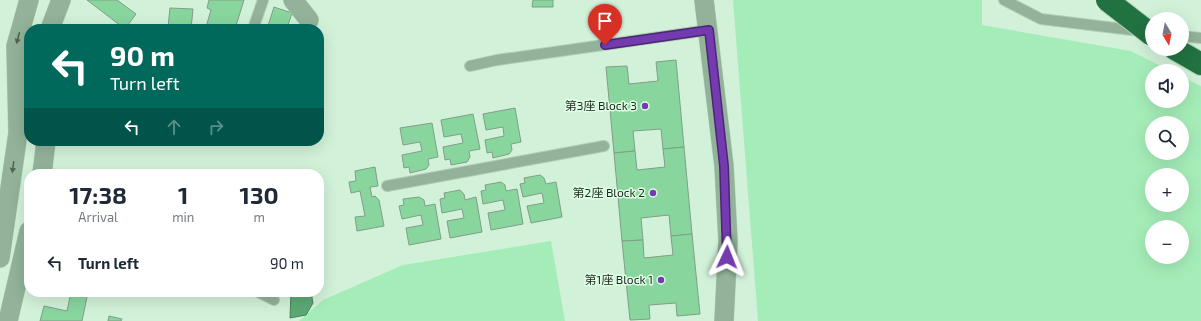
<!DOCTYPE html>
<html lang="en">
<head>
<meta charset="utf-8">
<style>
	body { margin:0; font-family:"Exo 2","Noto Sans TC",sans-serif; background:#f6f6f7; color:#1f2937; height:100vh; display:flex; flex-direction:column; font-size:15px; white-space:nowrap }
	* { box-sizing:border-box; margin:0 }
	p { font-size:13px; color:#747a83 }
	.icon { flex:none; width:22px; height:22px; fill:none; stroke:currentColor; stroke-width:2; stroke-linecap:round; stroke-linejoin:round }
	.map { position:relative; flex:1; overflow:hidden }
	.panel { position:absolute; left:24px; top:169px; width:300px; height:128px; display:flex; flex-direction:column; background:#fff; border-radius:16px; box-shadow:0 4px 16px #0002 }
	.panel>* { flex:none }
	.banner { position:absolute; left:24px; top:24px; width:300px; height:122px; border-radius:16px; box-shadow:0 4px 16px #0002; background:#00695c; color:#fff; overflow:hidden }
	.needle { width:26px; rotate:170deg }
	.controls { position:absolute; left:1145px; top:12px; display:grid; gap:8px }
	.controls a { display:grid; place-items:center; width:44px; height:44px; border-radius:50%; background:#fff; box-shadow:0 4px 16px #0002; font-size:20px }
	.pin { position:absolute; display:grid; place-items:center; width:34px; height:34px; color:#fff; margin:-41px -17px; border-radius:50% 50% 50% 0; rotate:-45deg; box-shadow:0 0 4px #0007 }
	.pin .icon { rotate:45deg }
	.me { position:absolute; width:44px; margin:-22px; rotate:2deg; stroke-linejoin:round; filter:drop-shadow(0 0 3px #0008) }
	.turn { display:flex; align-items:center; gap:14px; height:84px; padding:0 20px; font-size:18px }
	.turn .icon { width:52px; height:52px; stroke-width:2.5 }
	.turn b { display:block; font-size:28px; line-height:34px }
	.lanes { display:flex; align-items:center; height:38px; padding:0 20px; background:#0003; justify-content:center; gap:20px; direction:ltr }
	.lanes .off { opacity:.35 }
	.eta { display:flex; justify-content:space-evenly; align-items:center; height:68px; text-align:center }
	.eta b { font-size:24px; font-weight:700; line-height:28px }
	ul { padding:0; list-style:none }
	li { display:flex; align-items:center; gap:12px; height:52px; padding:0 20px }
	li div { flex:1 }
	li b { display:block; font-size:15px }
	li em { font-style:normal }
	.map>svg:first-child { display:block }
	.green { fill:#a5edb8; fill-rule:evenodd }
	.water { fill:#5ca974; stroke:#48825a }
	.building { fill:#88d69e; stroke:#819e88 }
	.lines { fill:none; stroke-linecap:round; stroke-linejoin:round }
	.lane-casing { stroke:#b1cdb7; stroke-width:12 }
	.street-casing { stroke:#b1cdb7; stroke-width:20 }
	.highway-casing { stroke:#b1cdb7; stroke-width:24 }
	.lane { stroke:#92b299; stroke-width:10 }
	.street { stroke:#92b299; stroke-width:19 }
	.highway { stroke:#217240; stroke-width:22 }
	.highway-bridge-casing { stroke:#b1cdb7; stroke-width:24; stroke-linecap:butt }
	.highway-bridge { stroke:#217240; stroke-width:22 }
	.oneway { fill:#516655 }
	.route-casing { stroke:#4b2673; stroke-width:10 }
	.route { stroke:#743bb1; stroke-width:7 }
	.poi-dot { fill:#743bb1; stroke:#dfffe6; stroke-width:1.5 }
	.labels { text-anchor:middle; stroke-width:3; stroke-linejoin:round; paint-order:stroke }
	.poi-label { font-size:12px; fill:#1b271e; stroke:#dfffe6; text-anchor:end }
</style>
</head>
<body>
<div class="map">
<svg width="1201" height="321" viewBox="0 0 1201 321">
	<rect width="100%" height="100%" fill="#d2f1d9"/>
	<g class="green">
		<path d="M 733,0 L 982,0 L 982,25 L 1131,51 L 1171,71 L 1152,71 L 1152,101 L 1182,101 L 1182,77 L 1201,86 L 1201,321 L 758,321 ZM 1152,123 L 1182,123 L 1182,153 L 1152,153 ZM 1152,175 L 1182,175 L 1182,205 L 1152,205 ZM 1152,227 L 1182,227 L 1182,257 L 1152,257 Z"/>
		<polygon points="551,241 565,321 299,321 323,300 403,265"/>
	</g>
	<polygon class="water" points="291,292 311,292 313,303 306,315 290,318"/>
	<g class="building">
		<polygon points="87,0 117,0 136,14 125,29"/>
		<polygon points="209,0 244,0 235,29 212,29 206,27 211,10 207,8"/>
		<polygon points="533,0 553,0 553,7 532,7"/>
		<polygon points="274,7 292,13 287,28 290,29 267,29"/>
		<polygon points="170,8 193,9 191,29 150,29 150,26 168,27"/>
		<polygon points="676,60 684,147 663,149 661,129 633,131 635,151 614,153 606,67 627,66 629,84 658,81 656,62"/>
		<polygon points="515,108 521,142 511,144 512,150 509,154 493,158 492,152 487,153 485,140 504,136 503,127 486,130 483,114"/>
		<polygon points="473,114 480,149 469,151 470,157 467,162 451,165 450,159 445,160 443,147 463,143 461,134 444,137 441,120"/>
		<polygon points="432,123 438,157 428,159 429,165 426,169 410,173 409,167 404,168 402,155 422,151 420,142 403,145 400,128"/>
		<polygon points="684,147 692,234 671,236 669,215 641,218 643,240 622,241 614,153 635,151 637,170 665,167 663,149"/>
		<polygon points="375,167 378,186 370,187 372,197 375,196 379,200 384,226 357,231 355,217 365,216 360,191 351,193 349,182 356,181 355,171"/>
		<polygon points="540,175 544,178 546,184 556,182 562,217 531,223 527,206 544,203 542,193 523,197 520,184 525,183 524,178"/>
		<polygon points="501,182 505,185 506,191 517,189 523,224 491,230 488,213 505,210 503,200 483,204 481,191 486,190 485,185"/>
		<polygon points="460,190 464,194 465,200 476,197 482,232 450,238 447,221 464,218 462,209 442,213 440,199 445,198 444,193"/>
		<polygon points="419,197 424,200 425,206 435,204 441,239 409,245 406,228 423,225 421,215 402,219 399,206 404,205 403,199"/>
		<polygon points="692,234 700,314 677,316 676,303 649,305 650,319 630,320 622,241 643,240 644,258 673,255 671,236"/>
		<polygon points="71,292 88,292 82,321 40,321 44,306 67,311"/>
		<polygon points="109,316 122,319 121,321 108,321"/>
	</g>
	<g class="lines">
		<defs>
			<g id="lane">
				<polyline points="1004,0 1041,19 1140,31"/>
				<polyline points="253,29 263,0"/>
				<polyline points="1182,36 1201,38"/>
				<polyline points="470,66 497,60 709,30"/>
				<polyline points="387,186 604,146"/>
				<polyline points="258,292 274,300"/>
			</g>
			<g id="street">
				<polyline points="293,0 309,20"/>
				<polyline points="704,0 724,166 728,241 724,321"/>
				<polyline points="50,29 61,0"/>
				<polyline points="42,174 46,141"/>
				<polyline points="0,258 18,133 16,46 29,0"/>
				<polyline points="8,321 29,231"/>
			</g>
			<polyline id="highway" points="1175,49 1201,64"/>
		</defs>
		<use href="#lane" class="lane-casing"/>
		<use href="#street" class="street-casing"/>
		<use href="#highway" class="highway-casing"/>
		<use href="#lane" class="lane"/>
		<use href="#street" class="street"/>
		<use href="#highway" class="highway"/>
		<defs>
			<polyline id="highway-bridge" points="1107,0 1152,35"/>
		</defs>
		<use href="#highway-bridge" class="highway-bridge-casing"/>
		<use href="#highway-bridge" class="highway-bridge"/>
	</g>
	<defs><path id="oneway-solid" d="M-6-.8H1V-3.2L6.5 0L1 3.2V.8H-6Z"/></defs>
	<g class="oneway">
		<use href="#oneway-solid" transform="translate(18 38) rotate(104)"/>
		<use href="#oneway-solid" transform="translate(13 167) rotate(98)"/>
	</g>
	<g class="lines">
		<defs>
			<polyline id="route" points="605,45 709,30 724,166 727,257"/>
		</defs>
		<use href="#route" class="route-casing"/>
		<use href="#route" class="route"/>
	</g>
	<g class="poi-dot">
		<circle cx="645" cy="106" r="4"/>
		<circle cx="653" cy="193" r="4"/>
		<circle cx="661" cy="280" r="4"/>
	</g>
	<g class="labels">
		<g class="poi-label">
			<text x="637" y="110">第3座 Block 3</text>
			<text x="645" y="197">第2座 Block 2</text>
			<text x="653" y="284">第1座 Block 1</text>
		</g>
	</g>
</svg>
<div class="controls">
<a><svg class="needle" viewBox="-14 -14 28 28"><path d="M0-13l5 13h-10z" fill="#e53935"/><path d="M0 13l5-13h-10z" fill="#747a83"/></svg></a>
<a><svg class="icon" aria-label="sound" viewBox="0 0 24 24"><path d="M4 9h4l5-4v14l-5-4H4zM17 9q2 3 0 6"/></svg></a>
<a><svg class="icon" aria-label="search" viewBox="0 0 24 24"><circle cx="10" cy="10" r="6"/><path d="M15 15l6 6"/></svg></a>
<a>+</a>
<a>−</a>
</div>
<div class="pin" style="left:605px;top:45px;background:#d93025"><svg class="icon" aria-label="arrive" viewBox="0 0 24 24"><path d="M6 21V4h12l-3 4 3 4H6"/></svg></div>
<svg class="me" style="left:727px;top:257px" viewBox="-20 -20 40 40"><path d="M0-17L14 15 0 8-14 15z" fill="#743bb1" stroke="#fff" stroke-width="4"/></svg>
<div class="banner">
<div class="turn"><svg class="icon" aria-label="left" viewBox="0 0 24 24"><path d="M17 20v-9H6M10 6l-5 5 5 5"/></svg><div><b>90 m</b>Turn left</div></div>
<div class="lanes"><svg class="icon" aria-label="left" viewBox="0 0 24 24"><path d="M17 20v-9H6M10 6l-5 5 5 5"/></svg><svg class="icon off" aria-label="ahead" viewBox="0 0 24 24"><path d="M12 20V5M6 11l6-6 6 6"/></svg><svg class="icon off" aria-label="right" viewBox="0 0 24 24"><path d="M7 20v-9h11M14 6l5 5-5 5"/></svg></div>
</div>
<section class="panel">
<div class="eta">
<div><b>17:38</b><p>Arrival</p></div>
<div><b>1</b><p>min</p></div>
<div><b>130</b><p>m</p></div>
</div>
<ul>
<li><svg class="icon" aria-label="left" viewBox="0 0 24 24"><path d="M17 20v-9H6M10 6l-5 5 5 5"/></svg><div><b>Turn left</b></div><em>90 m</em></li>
</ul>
</section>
</div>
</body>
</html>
